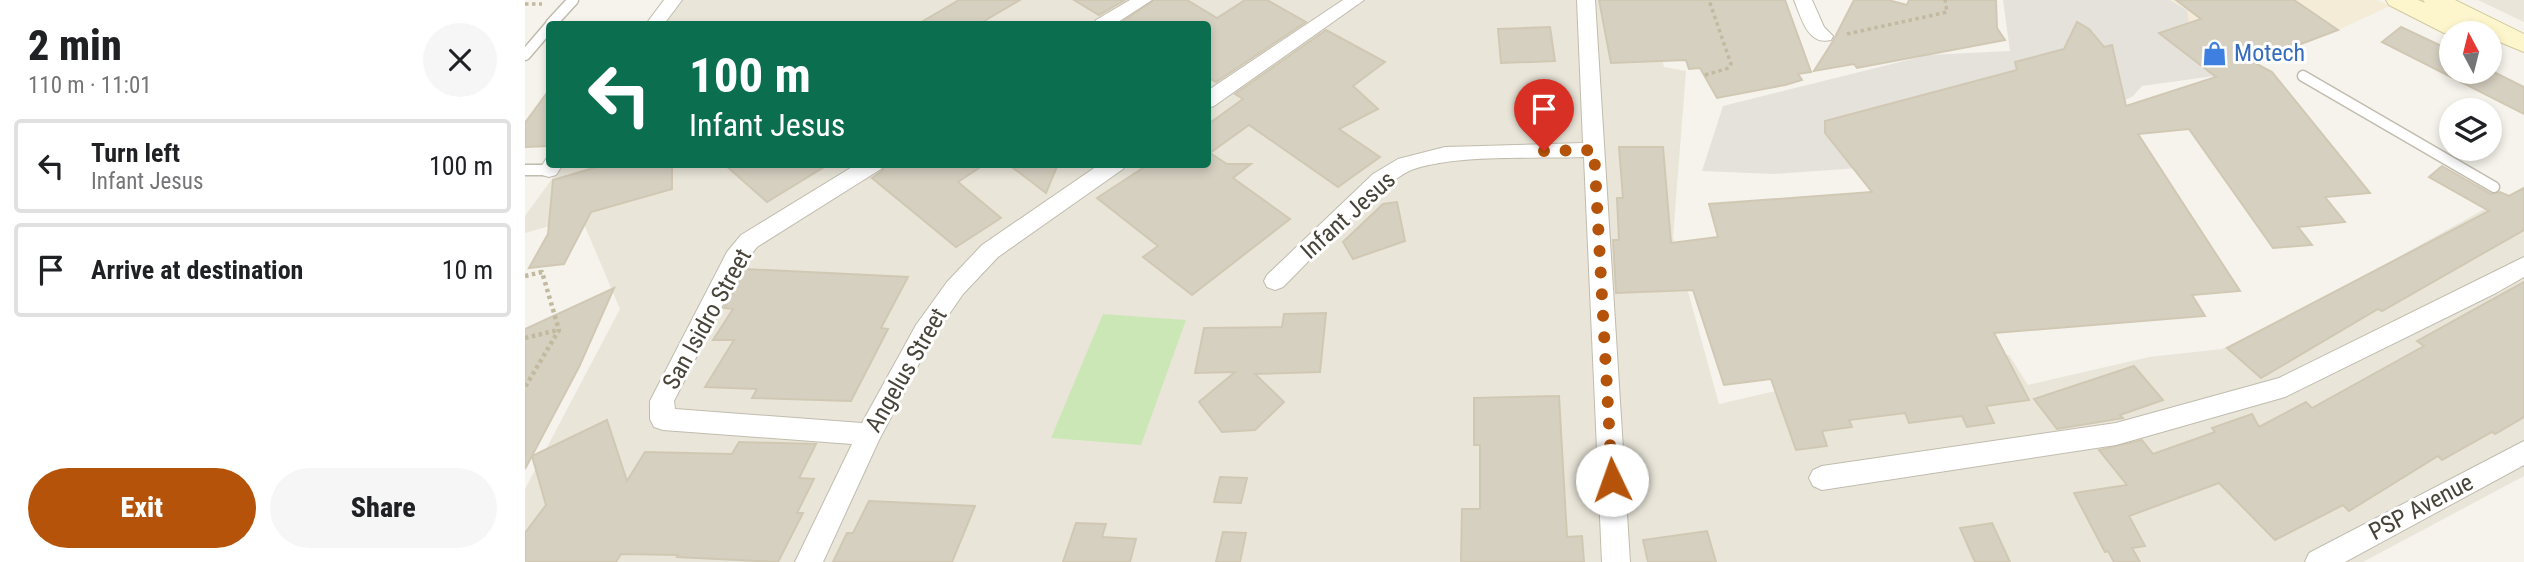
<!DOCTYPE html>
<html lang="en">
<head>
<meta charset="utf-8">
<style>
	body { margin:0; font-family:"Roboto Condensed",sans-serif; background:#f6f6f6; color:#202124; height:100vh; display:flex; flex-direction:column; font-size:26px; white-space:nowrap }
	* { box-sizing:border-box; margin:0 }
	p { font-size:23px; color:#757577 }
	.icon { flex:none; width:38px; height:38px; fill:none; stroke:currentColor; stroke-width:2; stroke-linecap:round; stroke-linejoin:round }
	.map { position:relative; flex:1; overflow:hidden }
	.drawer { display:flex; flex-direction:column; background:#fff; width:525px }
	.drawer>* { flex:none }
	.banner { position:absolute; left:21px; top:21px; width:665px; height:147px; border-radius:7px; box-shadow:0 4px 10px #0003; background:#0b6e4f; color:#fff; overflow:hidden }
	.needle { width:46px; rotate:353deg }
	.buttons { position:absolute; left:1914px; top:21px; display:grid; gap:14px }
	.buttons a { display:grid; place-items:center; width:63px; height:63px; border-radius:50%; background:#fff; box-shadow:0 4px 10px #0003; font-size:35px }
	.pin { position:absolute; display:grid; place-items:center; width:60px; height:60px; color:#fff; margin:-72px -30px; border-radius:50% 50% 50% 0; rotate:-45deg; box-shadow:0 0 7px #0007 }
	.pin .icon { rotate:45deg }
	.me { position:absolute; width:77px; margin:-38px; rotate:357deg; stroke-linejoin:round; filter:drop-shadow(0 0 5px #0008) }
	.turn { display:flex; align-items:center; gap:24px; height:147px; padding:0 28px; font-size:32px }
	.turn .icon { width:91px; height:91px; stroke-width:2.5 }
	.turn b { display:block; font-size:49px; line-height:60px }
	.round { display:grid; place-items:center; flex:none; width:74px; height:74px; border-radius:37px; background:#f6f6f6 }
	.head { display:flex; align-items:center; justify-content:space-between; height:119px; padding:0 28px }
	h1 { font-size:42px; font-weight:800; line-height:52px }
	.button { display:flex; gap:14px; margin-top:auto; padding:14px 28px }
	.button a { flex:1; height:80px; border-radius:42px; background:#b45309; color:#fff; font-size:28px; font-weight:800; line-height:80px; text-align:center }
	.button a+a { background:#f6f6f6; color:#202124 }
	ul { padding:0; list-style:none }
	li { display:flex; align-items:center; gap:21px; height:94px; margin:0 14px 10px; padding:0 14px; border:4px solid #e0e0e0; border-radius:7px }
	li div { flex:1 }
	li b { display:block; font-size:26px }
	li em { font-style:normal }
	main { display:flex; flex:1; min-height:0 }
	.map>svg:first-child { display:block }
	.residential { fill:#e9e5d9 }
	.commercial { fill:#f5ecd8 }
	.industrial { fill:#e5e2dc }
	.green { fill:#cce7b6 }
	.building { fill:#d6d0c1; stroke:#d1c8b4; stroke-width:2 }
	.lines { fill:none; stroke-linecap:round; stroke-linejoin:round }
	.service-casing { stroke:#c0bcae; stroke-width:13 }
	.minor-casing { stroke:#c0bcae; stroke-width:2 }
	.secondary-casing { stroke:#d3c99c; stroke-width:2 }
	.path-far1 { stroke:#c2b99f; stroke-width:3.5; stroke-dasharray:3.5 3.5; stroke-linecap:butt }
	.path { stroke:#c2b99f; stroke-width:4.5; stroke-dasharray:3.5 3.5; stroke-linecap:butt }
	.service { stroke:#fff; stroke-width:10 }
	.minor { fill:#fff; fill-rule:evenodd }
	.secondary { fill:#fdf6cd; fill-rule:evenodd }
	.route { stroke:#b45309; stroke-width:12; stroke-dasharray:0 21.6 }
	.labels { text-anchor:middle; stroke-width:6; stroke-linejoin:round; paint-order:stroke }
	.shop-label { font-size:24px; fill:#366cbe; stroke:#fff; text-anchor:start }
	.street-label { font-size:24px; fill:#494439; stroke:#fff }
</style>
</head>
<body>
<main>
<section class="drawer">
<div class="head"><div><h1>2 min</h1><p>110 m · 11:01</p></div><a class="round"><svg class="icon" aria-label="close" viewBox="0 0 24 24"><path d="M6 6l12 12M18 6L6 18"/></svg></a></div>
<ul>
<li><svg class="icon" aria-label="left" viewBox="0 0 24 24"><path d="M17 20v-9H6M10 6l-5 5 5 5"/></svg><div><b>Turn left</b><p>Infant Jesus</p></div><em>100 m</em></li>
<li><svg class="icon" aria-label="arrive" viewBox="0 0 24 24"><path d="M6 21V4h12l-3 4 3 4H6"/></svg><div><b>Arrive at destination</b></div><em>10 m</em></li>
</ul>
<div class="button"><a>Exit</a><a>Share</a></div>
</section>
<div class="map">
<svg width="1999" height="562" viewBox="0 0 1999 562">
	<rect width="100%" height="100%" fill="#f5f3eb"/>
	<g class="residential">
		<polygon points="157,0 1143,0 1134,46 1139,67 1161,71 1148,237 1194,404 1312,377 1484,355 1503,385 1624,357 1697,349 1825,284 1999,187 1999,476 1838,562 0,562 0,489 95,309 56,217 0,233 0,216 37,165 682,164 682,24 139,24"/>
		<polygon points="1953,0 1999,0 1999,22"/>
	</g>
	<polygon class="commercial" points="1645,0 1852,0 1865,6 1813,30 1689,76 1634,33 1662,10"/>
	<polygon class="industrial" points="1478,0 1645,0 1662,10 1664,23 1635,34 1689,76 1617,86 1608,96 1575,113 1376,165 1249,174 1177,171 1198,106 1403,55 1485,51"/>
	<polygon class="green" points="578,314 661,320 616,445 526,438"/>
	<g class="building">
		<polygon points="434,0 495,0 454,24 393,24"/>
		<polygon points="549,0 600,0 574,15"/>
		<polygon points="629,0 662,0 692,18 720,0 742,0 781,22 691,82 682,77 682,24 594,24"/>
		<polygon points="1074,0 1260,0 1286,72 1273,74 1277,80 1260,85 1192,98 1175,68 1164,69 1161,60 1086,63"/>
		<polygon points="1329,0 1363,0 1382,5 1384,0 1471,0 1472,28 1480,40 1332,68 1329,64 1289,71 1308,41"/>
		<polygon points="1651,0 1769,0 1813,30 1728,62 1747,72 1845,193 1800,197 1820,222 1773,227 1787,245 1748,248 1664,129 1613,134 1715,291 1667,295 1680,316 1469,333 1504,400 1461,406 1469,423 1442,427 1437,416 1384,423 1380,413 1324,420 1327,427 1297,431 1302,446 1271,450 1246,379 1199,385 1168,290 1091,293 1088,240 1094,240 1092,198 1098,198 1094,147 1138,147 1146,243 1193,237 1184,204 1347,192 1300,133 1300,121 1492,70 1490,62 1539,49 1552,22 1564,29 1579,47 1587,45 1601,106 1691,77 1634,33 1676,19"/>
		<polygon points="1025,27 1030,61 976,63 973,29"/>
		<polygon points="1876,27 1927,51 1927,72 1965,70 1999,87 1999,114 1857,42"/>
		<polygon points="801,30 860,62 828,86 853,109 814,129 855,157 813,187 724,125 685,153 702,164 726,164 708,178 765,219 667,295 618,257 633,246 572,198 624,164 682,164 682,125 718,99 710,94"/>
		<polygon points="24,90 24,146 0,147 0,123"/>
		<polygon points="82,164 147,164 147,189 66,212 39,264 4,268 23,234 28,180"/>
		<polygon points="199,164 304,164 242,202"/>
		<polygon points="361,164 460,164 433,182 476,218 431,247 347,178 357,171"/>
		<polygon points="483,164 533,164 521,193"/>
		<polygon points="1917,166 1966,194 1975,192 1984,196 1999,188 1999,230 1857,311 1853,309 1736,378 1702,348 1964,211 1904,177"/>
		<polygon points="872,202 880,241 828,259 818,242 858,204"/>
		<polygon points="220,269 383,277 356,328 363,329 326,401 227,398 232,389 180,387 209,340 188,340 208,309 199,308"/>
		<polygon points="1999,282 1999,417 1970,434 1967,432 1917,460 1913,456 1824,511 1818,505 1750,540 1694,483 1604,516 1620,546 1607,548 1615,562 1589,562 1583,551 1580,552 1549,493 1602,485 1574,450 1617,440 1628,454 1690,432 1687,428 1727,414 1734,427 1781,402 1787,408 1899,346 1892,341"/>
		<polygon points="89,288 54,367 0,469 0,329"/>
		<polygon points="801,313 795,372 730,374 759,402 730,430 697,432 674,402 710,372 670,373 679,328 757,327 759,314"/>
		<polygon points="1609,366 1638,400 1595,415 1598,418 1532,429 1509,399"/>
		<polygon points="1034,396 1042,537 1057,536 1059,562 936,562 937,509 955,509 955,445 949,445 949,398"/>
		<polygon points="82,420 102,481 120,452 207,454 214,442 291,444 274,478 289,479 272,513 278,513 253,562 152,557 153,555 96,554 91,562 0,562 0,533 21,505 7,456"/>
		<polygon points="695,477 722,478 716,503 689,502"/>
		<polygon points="344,501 450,506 427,562 308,562 322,533 328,533"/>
		<polygon points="551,523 581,524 577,537 611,539 605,562 538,562"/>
		<polygon points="1467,523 1485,562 1450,562 1435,528"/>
		<polygon points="1182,531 1191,562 1123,562 1118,540"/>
		<polygon points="698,532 721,533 715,562 691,562"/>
	</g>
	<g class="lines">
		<defs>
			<g id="service">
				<polyline points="26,24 48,0"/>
				<polyline points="0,55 24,27"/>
				<polyline points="1778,76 1969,187"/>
				<polyline points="0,170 24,170"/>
			</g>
			<g id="minor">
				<polygon points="139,0 157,0 139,24 121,24"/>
				<polygon points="605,0 627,0 590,24 569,24 571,20"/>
				<polygon points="818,0 839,0 689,106 682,108 682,91"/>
				<path d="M 1052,0 L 1070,0 L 1105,562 L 1077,562 L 1059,157 C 1010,159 933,154 889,169 C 855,181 787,259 758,287 L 750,290 L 742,287 L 739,281 L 742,275 L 848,174 L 873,159 L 920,147 L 1058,143 Z"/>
				<path d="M 1269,0 L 1287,0 L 1299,27 L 1308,36 L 1306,40 C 1282,46 1276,16 1269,0 Z"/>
				<polygon points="24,158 24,164 38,164 31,175 24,177 17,175 14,170 21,159"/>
				<polygon points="332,164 359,164 356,169 232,247 219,263 149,401 150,409 337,423 391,325 422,282 457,245 575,164 601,164 598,169 473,257 438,294 407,339 354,440 298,562 270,562 327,444 138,430 129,427 125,419 125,401 202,252 216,235"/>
				<polygon points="1999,257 1999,277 1971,293 1760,397 1591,445 1297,490 1288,486 1284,478 1288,470 1297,466 1591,423 1754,378"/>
				<polygon points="1999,441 1999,465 1820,562 1780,562 1784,553"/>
			</g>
			<polygon id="secondary" points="1861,0 1893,0 1900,3 1898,0 1930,0 1999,34 1999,52 1965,38 1965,33 1957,33 1939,24 1941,27 1937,33 1919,33 1864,5"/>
		</defs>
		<use href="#service" class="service-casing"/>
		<use href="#minor" class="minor-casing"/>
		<use href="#secondary" class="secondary-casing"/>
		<g class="path-far1">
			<polyline points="0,4 17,4"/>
			<polyline points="1322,34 1422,12 1420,0"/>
			<polyline points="1180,75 1204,68 1206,64 1184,0"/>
		</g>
		<g class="path">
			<polyline points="0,276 17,272 34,330 0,387"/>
			<polyline points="0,338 33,330"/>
		</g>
		<use href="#service" class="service"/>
		<use href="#minor" class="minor"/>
		<use href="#secondary" class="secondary"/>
	</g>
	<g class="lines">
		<polyline class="route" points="1019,151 1069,150 1087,480"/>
	</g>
	<defs>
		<symbol id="shop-bare" viewBox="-9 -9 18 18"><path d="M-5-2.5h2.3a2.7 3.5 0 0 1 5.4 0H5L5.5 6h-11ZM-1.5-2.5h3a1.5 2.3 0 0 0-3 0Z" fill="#3f7fe0" stroke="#fff" stroke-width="2.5" paint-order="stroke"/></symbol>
	</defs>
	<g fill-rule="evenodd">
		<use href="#shop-bare" x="1672" y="36" width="35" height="35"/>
	</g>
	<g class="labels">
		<g class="shop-label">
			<text x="1709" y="61">Motech</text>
		</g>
		<g class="street-label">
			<text transform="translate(823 215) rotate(-42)" y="8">Infant Jesus</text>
			<text transform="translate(182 319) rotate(-61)" y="8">San Isidro Street</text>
			<text transform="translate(381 370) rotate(-60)" y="8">Angelus Street</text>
			<text transform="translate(1896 507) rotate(-28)" y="8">PSP Avenue</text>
		</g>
	</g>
</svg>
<div class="buttons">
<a><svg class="needle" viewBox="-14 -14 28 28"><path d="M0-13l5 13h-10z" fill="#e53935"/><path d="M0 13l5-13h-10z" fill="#757577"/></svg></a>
<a><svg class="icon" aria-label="layers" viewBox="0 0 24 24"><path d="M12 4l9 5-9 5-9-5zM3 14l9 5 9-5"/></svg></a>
</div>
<div class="pin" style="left:1019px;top:151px;background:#d93025"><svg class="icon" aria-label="arrive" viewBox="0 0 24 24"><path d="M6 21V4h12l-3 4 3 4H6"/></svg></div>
<svg class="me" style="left:1087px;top:480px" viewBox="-20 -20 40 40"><circle r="19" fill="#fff"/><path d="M0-13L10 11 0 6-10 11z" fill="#b45309"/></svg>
<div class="banner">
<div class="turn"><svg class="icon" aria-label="left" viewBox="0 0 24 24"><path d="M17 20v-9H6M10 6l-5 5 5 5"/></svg><div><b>100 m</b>Infant Jesus</div></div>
</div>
</div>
</main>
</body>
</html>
